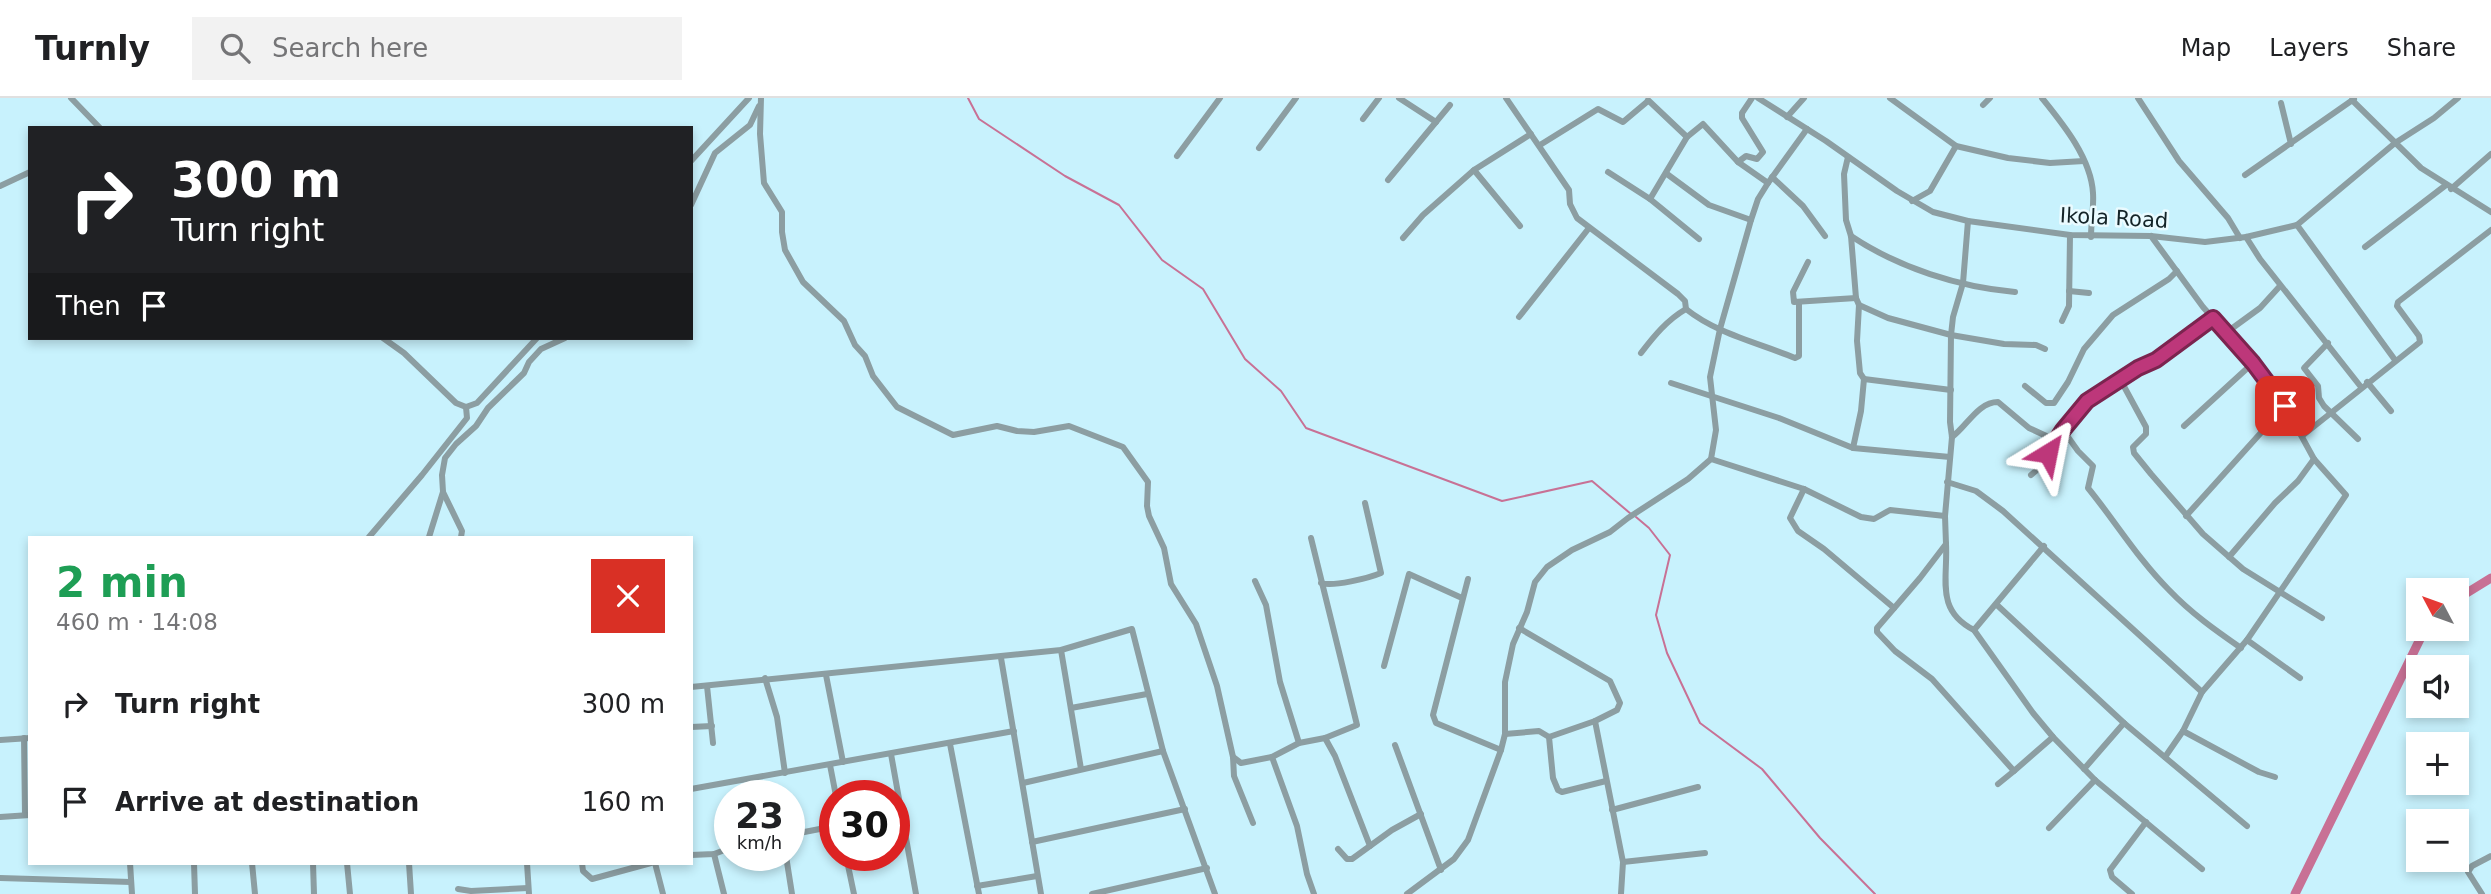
<!DOCTYPE html>
<html lang="en">
<head>
<meta charset="utf-8">
<style>
	body { margin:0; font-family:"DejaVu Sans",sans-serif; background:#f2f2f2; color:#202124; height:100vh; display:flex; flex-direction:column; font-size:26px; white-space:nowrap }
	* { box-sizing:border-box; margin:0 }
	p { font-size:23px; color:#757577 }
	.icon { flex:none; width:38px; height:38px; fill:none; stroke:currentColor; stroke-width:2; stroke-linecap:round; stroke-linejoin:round }
	.map { position:relative; flex:1; overflow:hidden }
	.sheet { position:absolute; left:28px; top:438px; width:665px; height:329px; display:flex; flex-direction:column; background:#fff; border-radius:0px; box-shadow:0 4px 10px #0003 }
	.sheet>* { flex:none }
	.hud { position:absolute; left:28px; top:28px; width:665px; height:214px; border-radius:0px; box-shadow:0 4px 10px #0003; background:#202124; color:#fff; overflow:hidden }
	.needle { width:46px; rotate:311deg }
	.buttons { position:absolute; left:2406px; top:480px; display:grid; gap:14px }
	.buttons a { display:grid; place-items:center; width:63px; height:63px; border-radius:0px; background:#fff; box-shadow:0 4px 10px #0003; font-size:35px }
	.speed { position:absolute; left:714px; top:682px; display:flex; gap:14px; font-size:35px; font-weight:700; text-align:center }
	.speed>* { display:grid; place-content:center; width:91px; height:91px; border-radius:50%; background:#fff; box-shadow:0 4px 10px #0003; line-height:1 }
	.speed small { font-size:18px; font-weight:400 }
	.speed .limit { border:10px solid #d22; background:#fff; color:#111 }
	.pin { position:absolute; display:grid; place-items:center; width:60px; height:60px; color:#fff; margin:-30px; border-radius:14px; box-shadow:0 4px 10px #0006 }
	.me { position:absolute; width:77px; margin:-38px; rotate:35deg; stroke-linejoin:round; filter:drop-shadow(0 0 5px #0008) }
	.turn { display:flex; align-items:center; gap:24px; height:147px; padding:0 28px; font-size:32px }
	.turn .icon { width:91px; height:91px; stroke-width:2.5 }
	.turn b { display:block; font-size:49px; line-height:60px }
	.then { display:flex; align-items:center; height:66px; padding:0 28px; background:#0003; gap:14px; font-size:26px }
	.round { display:grid; place-items:center; flex:none; width:74px; height:74px; border-radius:0px; background:#f2f2f2 }
	.head { display:flex; align-items:center; justify-content:space-between; height:119px; padding:0 28px }
	h1 { font-size:42px; font-weight:800; line-height:52px; color:#1e9e55 }
	ul { padding:0; list-style:none }
	li { display:flex; align-items:center; gap:21px; height:98px; padding:0 28px }
	li div { flex:1 }
	li b { display:block; font-size:26px }
	li em { font-style:normal }
	header { display:flex; align-items:center; gap:42px; box-sizing:border-box; height:98px; padding:0 35px; background:#fff; border-bottom:2px solid #e0e0e0 }
	header strong { font-size:33px }
	nav { display:flex; gap:38px; margin-inline-start:auto; font-size:24px }
	.search { width:490px; height:63px; background:#f2f2f2; display:flex; align-items:center; gap:18px; box-sizing:border-box; padding:0 24px; border-radius:0px; color:#757577; font-size:26px }
	.map>svg:first-child { display:block }
	.lines { fill:none; stroke-linecap:round; stroke-linejoin:round }
	.stream { stroke:#c87195; stroke-width:2 }
	.river { stroke:#c87195; stroke-width:9 }
	.minor { stroke:#8c9ea2; stroke-width:6 }
	.route-casing { stroke:#7b244f; stroke-width:18 }
	.route { stroke:#bd377a; stroke-width:12 }
	.labels { text-anchor:middle; stroke-width:5; stroke-linejoin:round; paint-order:stroke }
	.street-label { font-size:21px; fill:#142428; stroke:#eafbff }
</style>
</head>
<body>
<header>
<strong>Turnly</strong>
<div class="search"><svg class="icon" aria-label="search" viewBox="0 0 24 24"><circle cx="10" cy="10" r="6"/><path d="M15 15l6 6"/></svg>Search here</div>
<nav><a>Map</a><a>Layers</a><a>Share</a></nav>
</header>
<div class="map">
<svg width="2491" height="796" viewBox="0 0 2491 796">
	<rect width="100%" height="100%" fill="#c8f2fd"/>
	<g class="lines">
		<g class="stream">
			<polyline points="968,0 979,21 1065,78 1119,107 1162,162 1203,191 1245,261 1281,293 1306,330 1502,403 1592,383 1631,416"/>
			<polyline points="1636,419 1649,430 1670,457 1656,517 1667,555 1700,625 1762,671 1820,740 1875,796"/>
		</g>
		<g class="river">
			<polyline points="2457,501 2491,480"/>
			<polyline points="2295,796 2423,535 2428,530"/>
		</g>
		<g class="minor">
			<polyline points="71,0 100,30"/>
			<polyline points="761,0 760,36 764,85 782,114 782,134 785,152 803,184 844,223 855,247 865,258 873,278 897,309 953,337 997,328 1017,333 1034,334 1069,328 1123,349 1148,384 1147,408 1149,418 1164,450 1171,486 1196,526 1217,588 1233,659 1241,665 1272,659 1297,728 1307,776 1314,796"/>
			<polyline points="1399,0 1436,24"/>
			<path d="M 1506,0 L 1569,92 L 1570,106 L 1577,120 L 1678,196 L 1685,203 L 1686,211 C 1717,236 1759,245 1795,260 L 1799,258 L 1799,205"/>
			<polyline points="1758,0 1826,43 1897,93 1933,114 1968,123 2070,137 2151,138 2205,144 2246,139 2297,127 2395,45 2434,20 2458,0"/>
			<polyline points="1890,0 1956,48 2008,60 2050,65 2084,63"/>
			<path d="M 2042,0 C 2063,26 2091,60 2093,95 C 2094,109 2091,124 2091,139"/>
			<polyline points="2138,0 2179,63 2228,120 2240,140"/>
			<polyline points="1648,2 1687,39"/>
			<polyline points="2352,2 2421,70 2491,114"/>
			<polyline points="2281,5 2291,46"/>
			<polyline points="1983,7 1990,0"/>
			<polyline points="1787,19 1804,0"/>
			<polyline points="1363,21 1379,0"/>
			<polyline points="1540,47 1598,11 1623,24 1648,3"/>
			<polyline points="1259,50 1296,0"/>
			<polyline points="1177,58 1220,0"/>
			<polyline points="1848,59 1844,76 1846,122 1851,138 1856,200 1859,207 1888,220 1951,237 2004,246 2036,247 2045,251"/>
			<polyline points="691,63 749,0"/>
			<polyline points="1738,64 1746,58 1757,61 1763,54 1742,20 1742,15 1752,0"/>
			<polyline points="1474,72 1520,128"/>
			<polyline points="1608,74 1650,101 1699,141"/>
			<polyline points="1667,76 1709,107 1751,122"/>
			<polyline points="2245,77 2354,1"/>
			<polyline points="1772,79 1803,108 1825,138"/>
			<polyline points="1388,82 1450,7"/>
			<polyline points="0,88 30,74"/>
			<polyline points="2451,91 2491,56"/>
			<polyline points="1650,101 1687,39 1703,26 1738,64 1768,85"/>
			<polyline points="1912,103 1930,93 1956,48"/>
			<polyline points="691,107 715,55 750,27 759,8"/>
			<polyline points="1968,123 1963,185 1953,219 1951,237 1950,324 1952,339 1945,418 1946,446 1920,480 1877,530 1877,534 1895,553 1932,581 2014,673 2053,639"/>
			<polyline points="2297,127 2395,262"/>
			<path d="M 1851,138 C 1899,170 1959,189 2015,194"/>
			<polyline points="2151,138 2203,209 2253,265 2285,308 2314,361 2346,397 2247,542 2202,594 2183,633 2165,659"/>
			<polyline points="2246,139 2260,161 2361,289"/>
			<polyline points="1403,140 1423,117 1474,72 1531,36"/>
			<polyline points="2365,149 2446,87"/>
			<polyline points="1808,164 1793,194 1794,204 1856,200"/>
			<polyline points="2069,193 2089,195"/>
			<polyline points="1519,219 1589,130"/>
			<polyline points="2062,223 2069,208 2070,137"/>
			<polyline points="2227,234 2260,210 2280,188"/>
			<polyline points="383,240 404,255 456,305 466,309 477,305 537,240"/>
			<polyline points="2328,245 2304,270 2318,288 2319,300 2324,308 2358,341"/>
			<path d="M 1641,255 C 1654,238 1667,222 1686,211"/>
			<polyline points="1864,281 1951,292"/>
			<polyline points="2120,281 2146,329 2146,336 2133,349 2134,355 2151,376 2203,436 2243,471 2322,520"/>
			<polyline points="2367,284 2391,313"/>
			<polyline points="1671,285 1779,320 1853,350 1950,359"/>
			<polyline points="2025,288 2046,305 2054,305 2068,284 2084,251 2113,217 2169,181 2177,173"/>
			<polyline points="2184,328 2253,265"/>
			<path d="M 2063,332 L 2078,353 L 2093,368 L 2088,390 C 2115,423 2138,461 2169,492 C 2191,515 2215,532 2241,550"/>
			<polyline points="2302,338 2420,244 2419,238 2397,208 2398,204 2491,132"/>
			<path d="M 1952,339 C 1967,328 1978,304 1998,304 L 2029,330 L 2055,342 L 2087,303 L 2138,270 L 2156,262 L 2213,220"/>
			<polyline points="1853,350 1861,313 1864,281 1860,275 1857,243 1859,207"/>
			<polyline points="1711,361 1804,391 1861,419 1874,421 1890,412 1945,418"/>
			<polyline points="2031,377 2038,371 2055,342"/>
			<polyline points="1947,384 1976,393 2003,413 2202,594"/>
			<polyline points="1804,391 1790,420 1798,433 1824,451 1894,510"/>
			<polyline points="2186,418 2285,308"/>
			<polyline points="369,439 422,377 467,320 466,309"/>
			<polyline points="429,439 443,394"/>
			<polyline points="461,439 462,433 443,394 442,377 445,360 456,346 476,328 488,310 524,275 529,264 541,251 565,240"/>
			<path d="M 1946,446 C 1948,481 1935,512 1974,532 L 2033,615 L 2053,639 L 2095,682 L 2202,771"/>
			<polyline points="2229,459 2275,405 2298,383 2314,361"/>
			<polyline points="1468,481 1433,617 1436,625 1501,652"/>
			<polyline points="1255,483 1266,507 1280,584 1299,645"/>
			<path d="M 1321,485 C 1333,489 1369,480 1381,475 L 1365,405"/>
			<polyline points="1997,507 2124,625 2247,728"/>
			<polyline points="1519,530 1610,583 1620,605 1617,612 1595,623 1623,764 1621,796"/>
			<polyline points="1974,532 2044,448"/>
			<polyline points="2247,542 2300,580"/>
			<polyline points="1061,552 1081,671"/>
			<polyline points="1001,560 1041,796"/>
			<polyline points="1384,568 1409,476 1462,500"/>
			<polyline points="826,577 843,664"/>
			<polyline points="765,580 777,619 785,675"/>
			<polyline points="707,588 713,645"/>
			<polyline points="691,589 1061,552 1132,531 1163,653 1215,796"/>
			<polyline points="1071,610 1147,596"/>
			<polyline points="691,629 712,628"/>
			<polyline points="2183,633 2259,674 2275,679"/>
			<polyline points="1505,636 1539,633 1549,639 1595,623"/>
			<polyline points="1549,639 1553,680 1558,692 1562,694 1606,683"/>
			<polyline points="24,640 25,716"/>
			<polyline points="1325,640 1335,658 1370,748"/>
			<polyline points="0,642 30,640"/>
			<polyline points="950,646 979,796"/>
			<polyline points="1395,647 1441,772"/>
			<polyline points="891,656 916,796"/>
			<polyline points="1233,659 1234,678 1253,725"/>
			<polyline points="1272,659 1299,645 1325,640 1357,627 1311,440"/>
			<polyline points="830,667 836,698"/>
			<polyline points="2084,671 2124,625"/>
			<polyline points="1023,685 1163,653"/>
			<polyline points="1998,686 2014,673"/>
			<polyline points="691,691 1014,633"/>
			<polyline points="1612,712 1698,689"/>
			<polyline points="0,719 30,717"/>
			<polyline points="2049,730 2095,682"/>
			<polyline points="789,737 835,728"/>
			<polyline points="1032,744 1185,711"/>
			<polyline points="1338,751 1347,761 1352,761 1392,732 1421,716"/>
			<polyline points="714,756 724,796"/>
			<polyline points="691,757 714,756 730,750"/>
			<polyline points="786,758 792,796"/>
			<polyline points="846,758 854,796"/>
			<polyline points="1623,764 1705,755"/>
			<polyline points="130,765 132,796"/>
			<polyline points="194,765 195,796"/>
			<polyline points="252,765 255,796"/>
			<polyline points="313,765 314,796"/>
			<polyline points="347,765 350,796"/>
			<polyline points="409,765 411,796"/>
			<polyline points="527,765 529,796"/>
			<polyline points="582,765 583,773 592,781 651,765"/>
			<polyline points="655,765 663,796"/>
			<polyline points="0,780 131,784"/>
			<polyline points="977,788 1037,778"/>
			<polyline points="458,791 471,793 528,790"/>
			<polyline points="1092,796 1207,770"/>
			<polyline points="1407,796 1454,761 1468,742 1501,652 1505,636 1505,584 1513,546 1527,514 1535,484 1547,469 1572,452 1610,434 1628,420 1688,381 1711,361 1716,332 1710,279 1720,231 1751,122 1758,101 1768,85 1807,31"/>
			<polyline points="2132,796 2112,779 2110,772 2146,724"/>
			<polyline points="2482,796 2468,774 2472,768 2491,758"/>
		</g>
	</g>
	<g class="lines">
		<defs>
			<polyline id="route" points="2048,355 2063,332 2087,303 2138,270 2156,262 2213,220 2253,265 2285,308"/>
		</defs>
		<use href="#route" class="route-casing"/>
		<use href="#route" class="route"/>
	</g>
	<g class="labels">
		<g class="street-label">
			<text transform="translate(2114 120) rotate(3)" y="7">Ikola Road</text>
		</g>
	</g>
</svg>
<div class="buttons">
<a><svg class="needle" viewBox="-14 -14 28 28"><path d="M0-13l5 13h-10z" fill="#e53935"/><path d="M0 13l5-13h-10z" fill="#757577"/></svg></a>
<a><svg class="icon" aria-label="sound" viewBox="0 0 24 24"><path d="M4 9h4l5-4v14l-5-4H4zM17 9q2 3 0 6"/></svg></a>
<a>+</a>
<a>−</a>
</div>
<div class="speed"><div>23<small>km/h</small></div><div class="limit">30</div></div>
<div class="pin" style="left:2285px;top:308px;background:#d93025"><svg class="icon" aria-label="arrive" viewBox="0 0 24 24"><path d="M6 21V4h12l-3 4 3 4H6"/></svg></div>
<svg class="me" style="left:2048px;top:355px" viewBox="-20 -20 40 40"><path d="M0-17L14 15 0 8-14 15z" fill="#bd377a" stroke="#fff" stroke-width="4"/></svg>
<div class="hud">
<div class="turn"><svg class="icon" aria-label="right" viewBox="0 0 24 24"><path d="M7 20v-9h11M14 6l5 5-5 5"/></svg><div><b>300 m</b>Turn right</div></div>
<div class="then">Then<svg class="icon" aria-label="arrive" viewBox="0 0 24 24"><path d="M6 21V4h12l-3 4 3 4H6"/></svg></div>
</div>
<section class="sheet">
<div class="head"><div><h1>2 min</h1><p>460 m · 14:08</p></div><a class="round" style="background:#d93025;color:#fff"><svg class="icon" aria-label="close" viewBox="0 0 24 24"><path d="M6 6l12 12M18 6L6 18"/></svg></a></div>
<ul>
<li><svg class="icon" aria-label="right" viewBox="0 0 24 24"><path d="M7 20v-9h11M14 6l5 5-5 5"/></svg><div><b>Turn right</b></div><em>300 m</em></li>
<li><svg class="icon" aria-label="arrive" viewBox="0 0 24 24"><path d="M6 21V4h12l-3 4 3 4H6"/></svg><div><b>Arrive at destination</b></div><em>160 m</em></li>
</ul>
</section>
</div>
</body>
</html>
